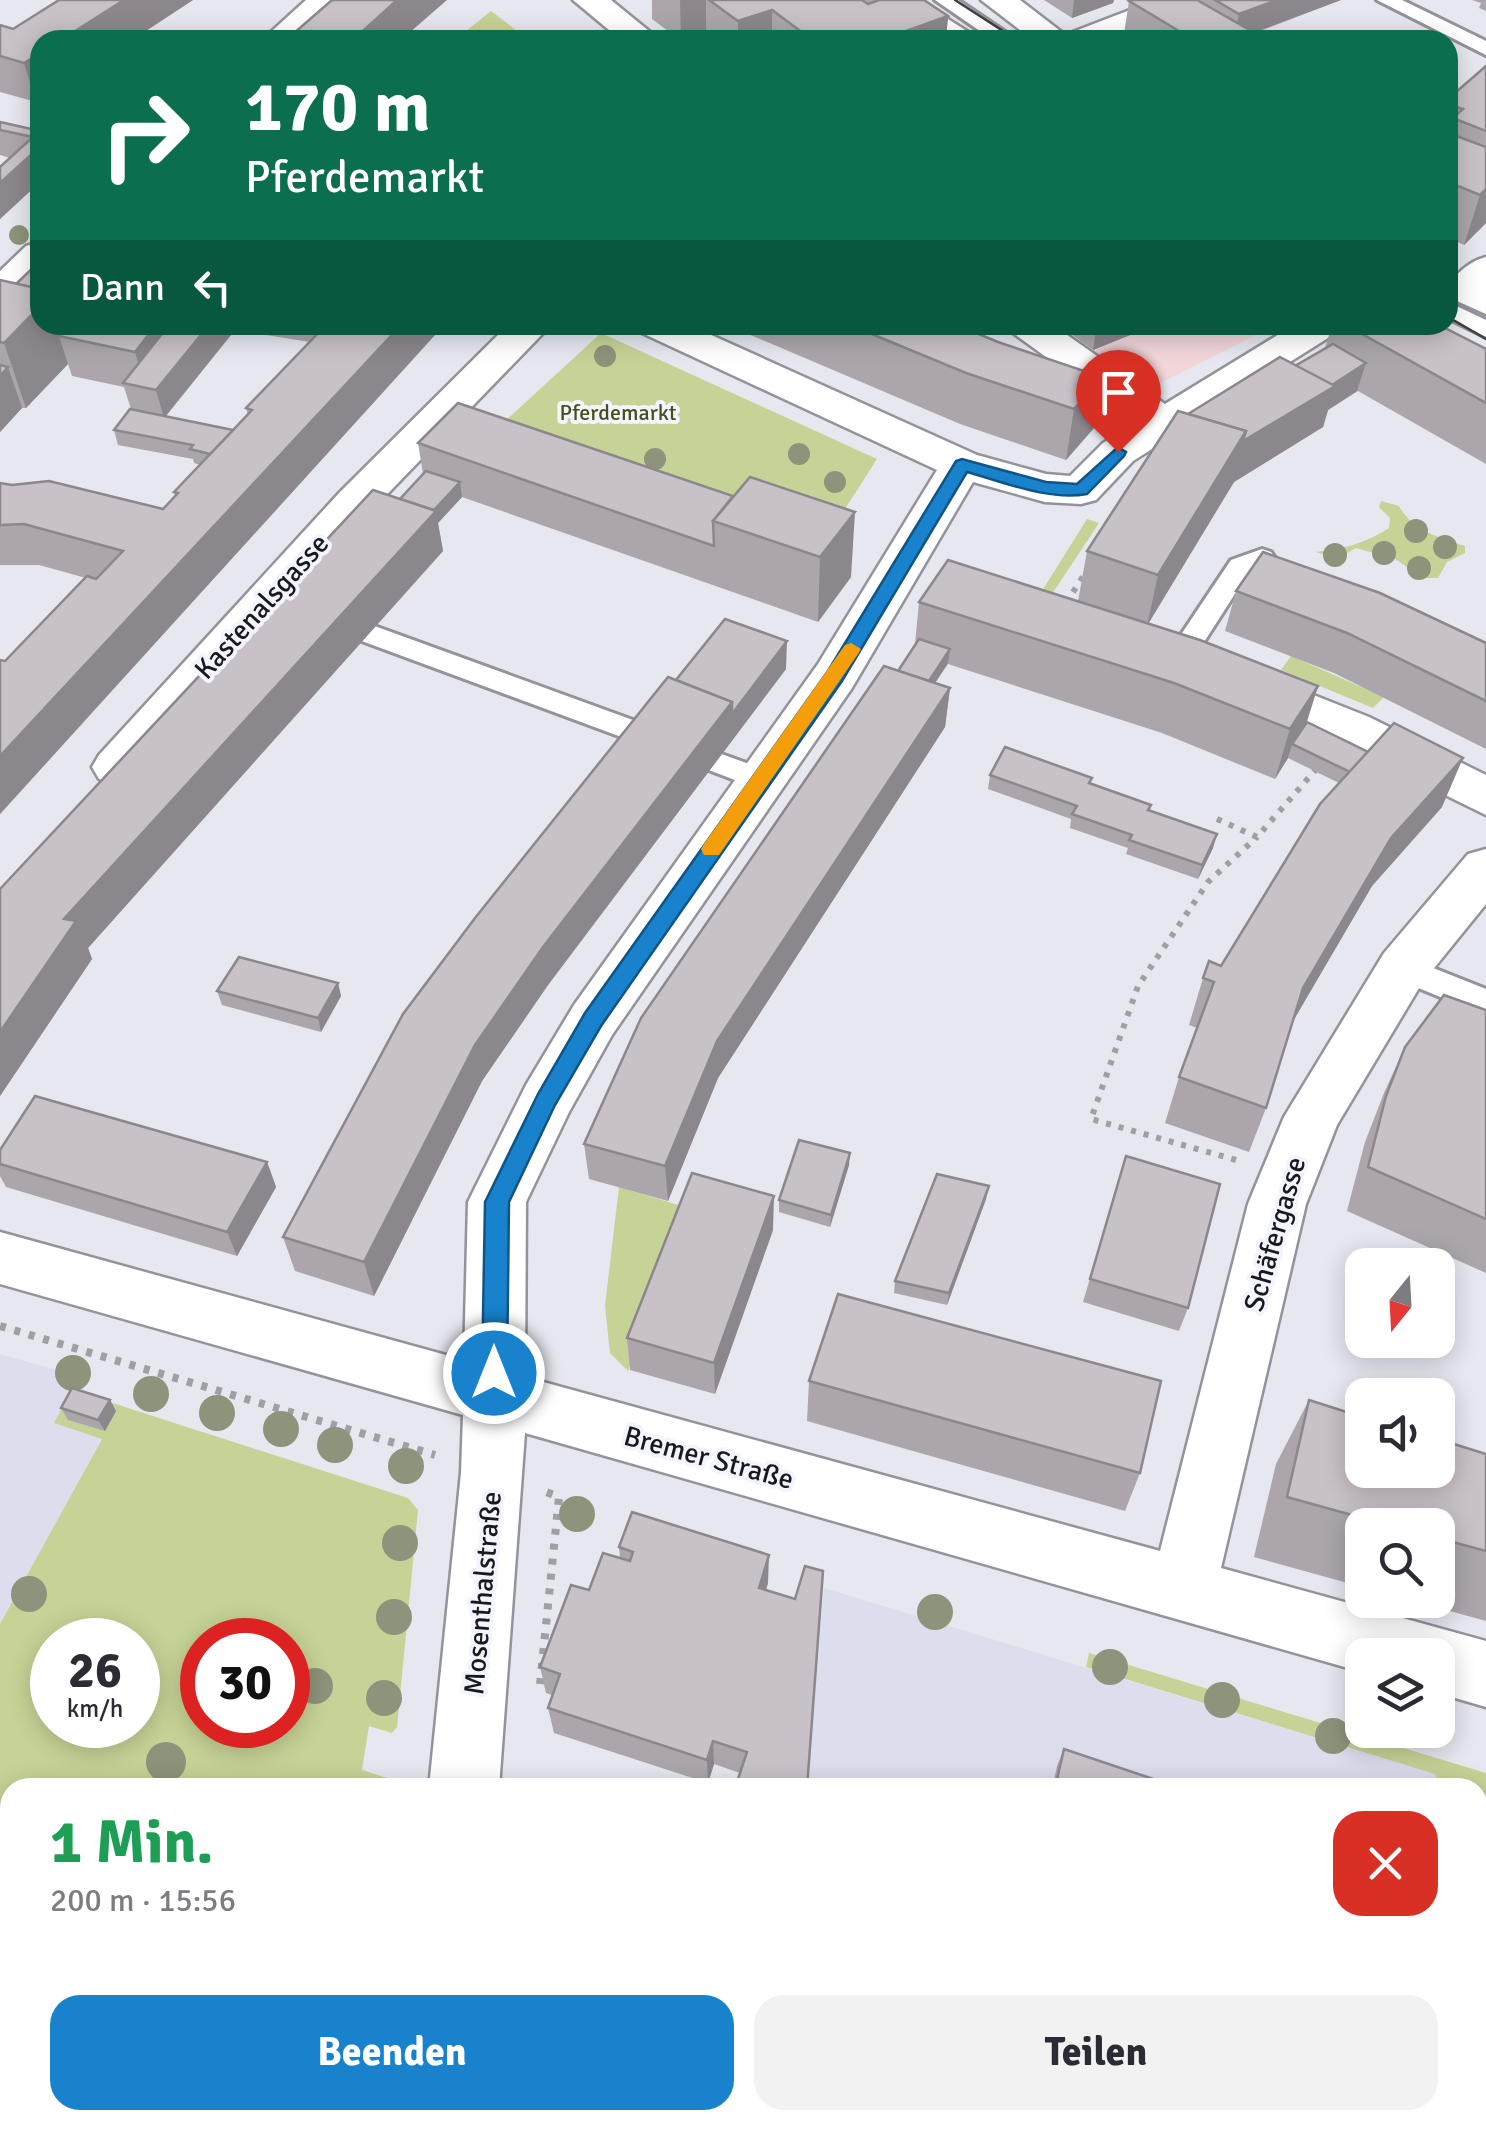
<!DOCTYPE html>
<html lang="de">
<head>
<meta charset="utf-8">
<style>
	body { margin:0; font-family:Signika,sans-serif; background:#f2f2f3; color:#2b2b33; height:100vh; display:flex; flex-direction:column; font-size:38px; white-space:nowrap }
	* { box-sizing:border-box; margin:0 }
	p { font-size:32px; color:#7c7c81 }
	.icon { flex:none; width:55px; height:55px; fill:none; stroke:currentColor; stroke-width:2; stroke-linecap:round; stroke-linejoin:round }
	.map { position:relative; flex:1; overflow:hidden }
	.sheet { position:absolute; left:0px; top:1778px; width:1488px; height:352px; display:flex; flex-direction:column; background:#fff; border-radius:30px 30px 0 0; box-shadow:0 5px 25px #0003 }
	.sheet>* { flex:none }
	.top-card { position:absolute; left:30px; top:30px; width:1428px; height:305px; border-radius:30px; box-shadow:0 5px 25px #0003; background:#0b6e4f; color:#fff; overflow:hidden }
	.needle { width:65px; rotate:198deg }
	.fabs { position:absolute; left:1345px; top:1248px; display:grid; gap:20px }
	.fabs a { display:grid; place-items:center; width:110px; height:110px; border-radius:20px; background:#fff; box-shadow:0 5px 25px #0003; font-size:50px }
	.speed { position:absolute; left:30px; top:1618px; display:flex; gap:20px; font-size:50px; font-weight:700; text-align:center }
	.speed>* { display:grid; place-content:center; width:130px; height:130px; border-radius:50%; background:#fff; box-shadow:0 5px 25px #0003; line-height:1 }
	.speed small { font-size:25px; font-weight:400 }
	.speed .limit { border:15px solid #d22; background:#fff; color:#111 }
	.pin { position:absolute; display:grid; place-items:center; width:85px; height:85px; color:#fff; margin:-102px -42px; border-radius:50% 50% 50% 0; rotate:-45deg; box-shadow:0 0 10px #0007 }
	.pin .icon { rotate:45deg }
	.me { position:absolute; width:110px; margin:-55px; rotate:0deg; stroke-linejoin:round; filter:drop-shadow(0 0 8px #0008) }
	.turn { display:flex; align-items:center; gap:35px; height:210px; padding:0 50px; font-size:45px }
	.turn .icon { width:130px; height:130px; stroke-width:2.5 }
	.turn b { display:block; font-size:70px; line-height:85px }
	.then { display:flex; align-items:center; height:95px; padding:0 50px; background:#0003; gap:20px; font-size:38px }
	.round { display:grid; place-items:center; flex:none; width:105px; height:105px; border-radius:30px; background:#f2f2f3 }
	.headline { display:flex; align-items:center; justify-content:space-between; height:170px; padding:0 50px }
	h1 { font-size:60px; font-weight:700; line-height:75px; color:#1e9e55 }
	.primary-button { display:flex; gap:20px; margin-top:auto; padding:20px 50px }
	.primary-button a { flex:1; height:115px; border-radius:30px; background:#1882cc; color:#fff; font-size:40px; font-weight:700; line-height:115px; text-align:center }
	.primary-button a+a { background:#f2f2f3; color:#2b2b33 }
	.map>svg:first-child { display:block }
	.commercial { fill:#f1d6da }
	.built { fill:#dcdded }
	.green { fill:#c6d396; fill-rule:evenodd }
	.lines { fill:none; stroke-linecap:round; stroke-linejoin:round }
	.lane-casing { stroke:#93939b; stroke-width:6 }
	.street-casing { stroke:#93939b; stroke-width:5 }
	.secondary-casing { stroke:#93939b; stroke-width:5 }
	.path-far1 { stroke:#9fa0a6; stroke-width:6; stroke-dasharray:5 8; stroke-linecap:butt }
	.path { stroke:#9fa0a6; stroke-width:8; stroke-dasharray:6 9; stroke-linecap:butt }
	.lane { fill:#fff; fill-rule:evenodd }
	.street { fill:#fff; fill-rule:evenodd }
	.secondary { fill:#fff; fill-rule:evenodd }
	.tram { stroke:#3d3e42; stroke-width:2.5 }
	.tree { fill:#8e937b }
	.wall { fill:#aca6ac }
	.shaded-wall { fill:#8c878c }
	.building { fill:#c8c1c8; stroke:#8c878c; stroke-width:2.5 }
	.route { fill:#1882cc; stroke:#105485; stroke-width:2.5 }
	.slow { fill:#f59e0b }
	.labels { text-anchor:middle; stroke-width:8; stroke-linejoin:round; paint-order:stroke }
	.far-park-label { font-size:22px; fill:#464e1c; stroke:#f3f4fd }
	.street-label { font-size:28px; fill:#18191c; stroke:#f3f4fd }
</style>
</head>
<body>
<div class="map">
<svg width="1486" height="2129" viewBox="0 0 1486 2129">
	<rect width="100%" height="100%" fill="#e6e7ef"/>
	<polygon class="commercial" points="1055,325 1275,325 1147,390"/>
	<g class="built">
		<polygon points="0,1354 80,1377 72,1390 102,1438 0,1624"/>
		<polygon points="824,1588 1435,1774 1438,1787 807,1788"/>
		<polygon points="506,2120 1307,2120 1300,2129 505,2129"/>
	</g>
	<g class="green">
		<polygon points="491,11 529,40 455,40"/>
		<polygon points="601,333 877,459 820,548 489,436"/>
		<path d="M 1381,501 L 1399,506 C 1413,531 1438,537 1465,546 L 1465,553 L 1447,562 L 1438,578 L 1424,578 L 1395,559 L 1356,548 L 1337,559 L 1316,552 C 1341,549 1365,544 1389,528 L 1390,518 L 1379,507 Z"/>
		<polygon points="1087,519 1099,523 1052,594 1042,591"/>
		<polygon points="1291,656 1384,697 1373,708 1281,670"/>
		<polygon points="619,1187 685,1207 628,1371 610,1353 605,1306"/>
		<path d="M 72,1390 L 408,1498 L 418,1510 L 397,1727 L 392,1733 L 369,1726 L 362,1770 L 387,1778 L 389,1787 L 10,1788 L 10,1998 L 0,1997 L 0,1624 L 102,1439 L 54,1423 ZM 52,1640 L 138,1640 L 138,1725 L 52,1725 ZM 202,1640 L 288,1640 L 288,1725 L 202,1725 Z"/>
		<polygon points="1089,1653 1486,1773 1486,1929 1478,1940 1478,1788 1438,1787 1435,1774 1086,1667"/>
	</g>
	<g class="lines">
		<defs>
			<g id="lane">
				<polygon points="935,0 958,0 1017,40 993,40"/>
				<polygon points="1377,0 1402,0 1486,41 1486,55"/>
				<polygon points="1448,302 1486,320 1486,337 1448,318"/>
				<polygon points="1262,549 1271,552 1275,558 1271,564 1249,572 1188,667 1168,667 1164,660 1231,560"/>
				<polygon points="369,624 663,731 667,738 663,745 643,745 359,640 355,633 359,626"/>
				<polygon points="716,752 771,772 776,779 771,786 761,790 706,769 702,762 706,755"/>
				<polygon points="1403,956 1486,989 1486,1016 1392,977 1387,968 1392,959"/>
			</g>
			<g id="street">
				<polygon points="306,0 343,0 300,40 262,40"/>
				<polygon points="573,0 611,0 660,40 621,40"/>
				<polygon points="1156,0 1203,0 1198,7 1113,40 1065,40 1070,33"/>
				<polygon points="40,242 40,275 14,300 0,304 0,271 26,246"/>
				<path d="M 1486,257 L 1486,291 C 1475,302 1466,302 1451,298 L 1448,293 C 1450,276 1470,261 1486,257 Z"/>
				<polygon points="508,325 551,325 370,512 133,779 116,785 99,779 92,767 99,755 340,492"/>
				<polygon points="636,325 689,325 977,455 1046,474 1070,476 1103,443 1136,422 1013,333 1007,325 1053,325 1165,404 1294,325 1342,325 1336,333 1133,461 1096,500 1081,504 1045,502 973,482 852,688 612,1035 569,1112 526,1202 525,1377 1160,1551 1248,1204 1284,1117 1384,953 1468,854 1486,849 1486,904 1422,983 1337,1125 1306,1204 1221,1568 1486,1641 1486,1707 1438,1693 1438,1655 1362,1655 1362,1672 525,1433 499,1788 429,1788 461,1473 463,1415 0,1284 0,1232 464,1360 468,1202 526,1085 574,1005 818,664 937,470 642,333"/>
				<polygon points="1243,667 1369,717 1486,775 1486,815 1335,741 1226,695 1219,683 1226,671"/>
				<polygon points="390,2120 466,2120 465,2129 389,2129"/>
			</g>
			<g id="secondary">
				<polygon points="878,0 918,0 970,33 975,40 935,40"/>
				<polygon points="981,0 1020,0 1072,40 1033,40"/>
				<polygon points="1448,269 1486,286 1486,314 1448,297"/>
			</g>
		</defs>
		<use href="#lane" class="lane-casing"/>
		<use href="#street" class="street-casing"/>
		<use href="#secondary" class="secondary-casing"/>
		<g class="path-far1">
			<polyline points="1066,603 1084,575"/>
			<polyline points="1217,819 1257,837 1318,767"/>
			<polyline points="1236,1160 1091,1119 1138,986 1208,882 1257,837"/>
		</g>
		<g class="path">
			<polyline points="0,1326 435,1455"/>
			<polyline points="540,1684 559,1497 546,1492"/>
			<polyline points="1478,1995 1486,1984"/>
			<polyline points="1375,2129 1381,2120"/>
		</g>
		<use href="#lane" class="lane"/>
		<use href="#street" class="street"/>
		<use href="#secondary" class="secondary"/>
		<g class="tram">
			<polyline points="955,0 1017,40"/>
			<polyline points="1448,317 1486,339"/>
		</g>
	</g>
	<g class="tree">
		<circle cx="19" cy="235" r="10"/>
		<circle cx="605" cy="356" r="11"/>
		<circle cx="799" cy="454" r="11"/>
		<circle cx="655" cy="459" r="11"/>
		<circle cx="835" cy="482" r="11"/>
		<circle cx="1416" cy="531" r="12"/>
		<circle cx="1445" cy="547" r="12"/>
		<circle cx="1384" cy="553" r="12"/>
		<circle cx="1335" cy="555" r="12"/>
		<circle cx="1419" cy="568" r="12"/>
		<circle cx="73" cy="1373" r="18"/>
		<circle cx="151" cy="1394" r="18"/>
		<circle cx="217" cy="1413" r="18"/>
		<circle cx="281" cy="1429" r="18"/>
		<circle cx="335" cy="1445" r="18"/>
		<circle cx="406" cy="1466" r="18"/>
		<circle cx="577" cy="1514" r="18"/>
		<circle cx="400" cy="1543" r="18"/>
		<circle cx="29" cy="1594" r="18"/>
		<circle cx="935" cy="1612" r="18"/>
		<circle cx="394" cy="1617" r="18"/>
		<circle cx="1110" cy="1667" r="18"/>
		<circle cx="315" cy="1686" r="18"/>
		<circle cx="384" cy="1698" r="18"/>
		<circle cx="1222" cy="1700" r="18"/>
		<circle cx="1333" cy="1736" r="18"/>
		<circle cx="166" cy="1762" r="20"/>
	</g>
	<g class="wall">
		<polygon points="59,0 193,0 132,40 40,40 36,102 0,92 0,25 13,29"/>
		<polygon points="652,0 924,0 948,16 946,40 706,40 706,32 680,40 652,19"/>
		<polygon points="1044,0 1114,0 1113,3 1072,18"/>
		<polygon points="1132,0 1341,0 1255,33 1267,40 1123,40 1129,1"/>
		<polygon points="1472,0 1486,0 1486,11 1479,8 1481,3"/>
		<polygon points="1486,66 1486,223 1464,245 1448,238 1448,99"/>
		<polygon points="0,122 40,131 40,182 0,219 10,158 0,155"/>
		<polygon points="0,280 40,325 239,325 166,416 233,430 248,415 246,408 310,342 266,335 263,325 444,325 0,814 5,661 86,578 39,565 0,565 0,483 163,509 175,496 174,492 200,465 194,463 193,459 118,445 114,430 131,409 124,387 72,376 68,364 26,408 22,408 0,432"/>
		<polygon points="727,325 957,325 998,342 1094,428 1066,460 960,424"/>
		<polygon points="1059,325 1155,325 1093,350"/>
		<polygon points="1332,325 1439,325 1486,349 1486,464 1358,391 1328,410 1323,427 1234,482 1148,623 1318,686 1307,722 1442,807 1372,886 1291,1024 1266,1108 1249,1152 1165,1123 1179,1077 1197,1028 1189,1025 1203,978 1221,966 1339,783 1288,758 1275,779 1162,733 948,664 935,683 950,688 945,727 718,1078 668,1201 589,1179 584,1144 915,644 919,602 1078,601 1087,551 1188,414 1295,366 1325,348"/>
		<polygon points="418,443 733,497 851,577 818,622 462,497 438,523 443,551 88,948 92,959 0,1096 0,889 400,499 423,474"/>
		<polygon points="1236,591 1486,643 1486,749 1334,673 1225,631"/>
		<polygon points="786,669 548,985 482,1081 374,1296 295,1271 283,1237 676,680"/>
		<polygon points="990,775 1091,784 1151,805 1150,811 1213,848 1198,879 1126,854 1128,848 1070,828 1071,819 988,789"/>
		<polygon points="338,983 341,996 321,1032 222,1005 217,991"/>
		<polygon points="1486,1010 1486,1273 1347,1211 1365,1142 1384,1093 1405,1047"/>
		<polygon points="0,1150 267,1162 276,1187 237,1256 6,1187 0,1176"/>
		<polygon points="1126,1156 1188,1308 1179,1331 1083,1302"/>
		<polygon points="849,1165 830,1227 779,1212 779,1200"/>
		<polygon points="986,1199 947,1305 894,1293 895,1281"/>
		<polygon points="773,1230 715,1394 630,1370 627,1338"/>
		<polygon points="809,1381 1140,1473 1125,1511 807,1421"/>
		<polygon points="110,1400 116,1411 105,1431 68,1420 61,1408"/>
		<polygon points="1309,1400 1486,1454 1486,1621 1410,1600 1438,1600 1438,1525 1362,1525 1362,1587 1254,1557 1276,1464"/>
		<polygon points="619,1547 768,1583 766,1590 795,1599 740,1773 714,1764 708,1783 554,1733 548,1708 552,1695 546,1693 540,1667 589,1590 620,1558"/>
		<polygon points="1064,1749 1180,1788 1052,1788 1057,1766"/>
		<polygon points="1030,2120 1090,2120 1089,2129 1029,2129"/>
	</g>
	<g class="shaded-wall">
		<polygon points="124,0 193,0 132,40 61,40"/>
		<polygon points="397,0 447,0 401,40 353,40"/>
		<polygon points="680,0 706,0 706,32 681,40"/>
		<polygon points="1074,0 1114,0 1113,3 1072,18"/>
		<polygon points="1277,0 1341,0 1234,40 1239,14"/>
		<polygon points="772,10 772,40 738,40 738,21"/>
		<polygon points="948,16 946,40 906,40 906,31"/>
		<polygon points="40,53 40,100 36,102 24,63"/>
		<polygon points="33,153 40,175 40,182 0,219 0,183"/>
		<polygon points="1486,189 1486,223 1464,245 1480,195"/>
		<polygon points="40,306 40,325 64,325 68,338 59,336 68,364 26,408 4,343"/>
		<polygon points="156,325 198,325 145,387 135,352"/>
		<polygon points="209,325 239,325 164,418 156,390"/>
		<polygon points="401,325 444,325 0,814 0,756"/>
		<polygon points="1097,325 1155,325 1093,350"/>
		<polygon points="1366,363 1357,391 1328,410 1323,427 1234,482 1147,626 1158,575 1246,431 1319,393"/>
		<polygon points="8,367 22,408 0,432 0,376"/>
		<polygon points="1102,377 1094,428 1066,460 1074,409"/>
		<polygon points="460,482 462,497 438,523 443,551 88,948 92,959 0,1096 0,1032 64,919"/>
		<polygon points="855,512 851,577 818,622 820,557"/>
		<polygon points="787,641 786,669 548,985 482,1081 374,1296 364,1262 475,1045 543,947 732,702"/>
		<polygon points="950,649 948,663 913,717 914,702"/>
		<polygon points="1318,686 1302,736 1292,744 1288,758 1275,779 1290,729"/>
		<polygon points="950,688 945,727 718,1078 668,1201 665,1166 717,1041"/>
		<polygon points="1463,758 1442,807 1372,886 1285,1035 1303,988 1391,838"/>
		<polygon points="1217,834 1213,848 1198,879 1202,865"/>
		<polygon points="338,983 341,996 321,1032 318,1018"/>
		<polygon points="850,1153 849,1165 830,1227 831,1215"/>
		<polygon points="267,1162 276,1187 237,1256 227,1232"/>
		<polygon points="989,1186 986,1199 947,1305 949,1293"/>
		<polygon points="774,1196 773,1230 715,1394 714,1363"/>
		<polygon points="110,1400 116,1411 105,1431 98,1420"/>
		<polygon points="769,1555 768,1583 758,1615 759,1588"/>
		<polygon points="713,1741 714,1764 708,1783 707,1760"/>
		<polygon points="10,2116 10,2120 55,2120 53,2129 8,2124"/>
	</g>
	<g class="building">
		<polygon points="59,0 124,0 61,40 40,40 40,53 24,63 0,56 0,25 13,29"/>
		<polygon points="332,0 397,0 353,40 286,40"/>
		<polygon points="709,0 862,0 868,4 879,0 924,0 948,16 906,31 920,40 782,40 803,33 772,10 738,21"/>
		<polygon points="1132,0 1197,0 1267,40 1194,40 1129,1"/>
		<polygon points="1215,0 1277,0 1239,14"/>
		<polygon points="976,35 983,40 964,40"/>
		<polygon points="1486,66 1486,131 1453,118 1463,109 1448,104 1448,99"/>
		<polygon points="0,122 40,131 40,153 33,153 0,183 0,167 33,137 0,130"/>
		<polygon points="1454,135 1486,147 1486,189 1480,195 1448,182 1448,141"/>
		<polygon points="40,261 40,289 16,284"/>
		<polygon points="0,280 40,289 40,306 4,343 0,342"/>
		<polygon points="69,325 156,325 135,352 59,336"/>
		<polygon points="169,325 209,325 156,390 123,383"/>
		<polygon points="326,325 401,325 0,756 0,660 5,661 87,576 96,579 123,551 24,524 0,525 0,483 12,485 49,481 163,509 178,493 174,492 252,410 246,408"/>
		<polygon points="850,325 957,325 998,342 1102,377 1074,409 966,373"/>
		<polygon points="1346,325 1439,325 1486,349 1486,403"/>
		<polygon points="1333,344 1366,363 1332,385 1295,366"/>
		<polygon points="1280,357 1335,386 1243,441 1246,431 1188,414"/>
		<polygon points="0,365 8,367 0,376"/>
		<polygon points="458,403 733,496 713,521 714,546 418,443"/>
		<polygon points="130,409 233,430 210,454 190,449 193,445 114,430"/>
		<polygon points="1178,411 1246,431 1158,575 1087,551"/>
		<polygon points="426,471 460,482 434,510 400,499"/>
		<polygon points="750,477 855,512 820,557 713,521"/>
		<polygon points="373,490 436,511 64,919 76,921 0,1032 0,889"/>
		<polygon points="1263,552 1380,593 1486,643 1486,701 1347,633 1236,591"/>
		<polygon points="948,560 1200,640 1318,686 1290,729 1174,683 919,602"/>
		<polygon points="725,619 787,641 732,714 732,702 676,680"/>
		<polygon points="919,639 950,649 929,681 898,671"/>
		<polygon points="884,666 950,688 717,1041 665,1166 584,1144 641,1018"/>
		<polygon points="668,677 732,702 543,947 475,1045 364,1262 283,1237 403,1014 475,918"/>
		<polygon points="1307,722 1368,752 1350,772 1292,744"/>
		<polygon points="1394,723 1463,758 1391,838 1303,988 1266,1108 1179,1077 1214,982 1203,978 1209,961 1221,966 1320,804"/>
		<polygon points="1005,747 1092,778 1089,783 1151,805 1148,810 1217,834 1202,865 1129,840 1132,835 1072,814 1077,806 990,775"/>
		<polygon points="239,957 338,983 318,1018 217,991"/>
		<polygon points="1444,995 1486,1010 1486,1219 1368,1167 1386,1096 1405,1047"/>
		<polygon points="35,1096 267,1162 227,1232 0,1164 0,1150"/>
		<polygon points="799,1140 850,1153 831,1215 779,1200"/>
		<polygon points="1126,1156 1220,1184 1188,1308 1090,1279"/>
		<polygon points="692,1173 774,1196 714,1363 627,1338"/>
		<polygon points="937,1174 989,1186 949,1293 895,1281"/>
		<polygon points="838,1294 1161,1381 1140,1473 809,1381"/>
		<polygon points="72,1388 110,1400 98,1420 61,1408"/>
		<polygon points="1309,1400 1362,1417 1362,1470 1438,1470 1438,1439 1486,1454 1486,1551 1438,1538 1438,1525 1388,1525 1287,1497"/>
		<polygon points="632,1512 769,1555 759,1588 795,1599 805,1566 823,1571 807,1788 735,1788 747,1752 713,1741 707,1760 548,1708 560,1674 540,1667 571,1585 589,1590 603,1553 630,1561 633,1552 619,1547"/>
		<polygon points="1064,1749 1180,1788 1055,1788"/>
		<polygon points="0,2030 10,2032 10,2116 8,2124 114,2129 0,2129"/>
		<rect x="542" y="2120" width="295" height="9"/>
		<polygon points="1037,2120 1090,2120 1089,2129 1036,2129"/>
	</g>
	<path class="route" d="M 1118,447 L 1126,452 L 1124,456 L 1087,494 C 1048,501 1004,482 967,472 L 842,681 L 601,1026 L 555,1105 L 509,1202 L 507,1373 L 503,1381 L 494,1384 L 486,1381 L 482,1373 L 485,1202 L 538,1094 L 585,1013 L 828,671 L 956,461 L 962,459 L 1046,482 L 1077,484 Z"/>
	<polygon class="slow" points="851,643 861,649 858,654 719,855 704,855 701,849 704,844 845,645"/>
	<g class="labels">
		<g class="far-park-label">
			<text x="618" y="420">Pferdemarkt</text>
		</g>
		<g class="street-label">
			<text transform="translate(261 606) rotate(-48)" y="10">Kastenalsgasse</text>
			<text transform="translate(1274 1234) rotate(-74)" y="10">Schäfergasse</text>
			<text transform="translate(709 1457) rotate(15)" y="10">Bremer Straße</text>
			<text transform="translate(482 1593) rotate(-85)" y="10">Mosenthalstraße</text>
		</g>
	</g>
</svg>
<div class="fabs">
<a><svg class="needle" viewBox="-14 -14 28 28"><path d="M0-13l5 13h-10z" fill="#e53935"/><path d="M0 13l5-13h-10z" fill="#7c7c81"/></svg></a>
<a><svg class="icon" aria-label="sound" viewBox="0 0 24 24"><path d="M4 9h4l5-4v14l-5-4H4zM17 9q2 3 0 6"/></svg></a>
<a><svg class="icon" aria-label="search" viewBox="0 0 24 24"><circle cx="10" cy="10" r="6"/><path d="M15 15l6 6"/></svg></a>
<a><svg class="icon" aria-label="layers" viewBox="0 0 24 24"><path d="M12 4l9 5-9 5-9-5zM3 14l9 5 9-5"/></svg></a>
</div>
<div class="speed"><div>26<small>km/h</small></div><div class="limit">30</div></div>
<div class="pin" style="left:1118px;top:452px;background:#d93025"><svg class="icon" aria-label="arrive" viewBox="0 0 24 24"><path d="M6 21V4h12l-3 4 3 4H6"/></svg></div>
<svg class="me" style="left:494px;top:1373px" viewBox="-20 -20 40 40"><circle r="17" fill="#1882cc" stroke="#fff" stroke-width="3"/><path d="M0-11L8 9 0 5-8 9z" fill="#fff"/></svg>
<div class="top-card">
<div class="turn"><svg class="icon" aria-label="right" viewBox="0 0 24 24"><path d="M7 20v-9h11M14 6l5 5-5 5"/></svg><div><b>170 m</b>Pferdemarkt</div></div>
<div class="then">Dann<svg class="icon" aria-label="left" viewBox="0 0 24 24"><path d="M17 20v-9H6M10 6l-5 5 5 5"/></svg></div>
</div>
<section class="sheet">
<div class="headline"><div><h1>1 Min.</h1><p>200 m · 15:56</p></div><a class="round" style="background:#d93025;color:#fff"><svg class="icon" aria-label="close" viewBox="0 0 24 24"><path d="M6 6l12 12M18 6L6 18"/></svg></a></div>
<div class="primary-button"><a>Beenden</a><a>Teilen</a></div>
</section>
</div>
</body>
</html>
